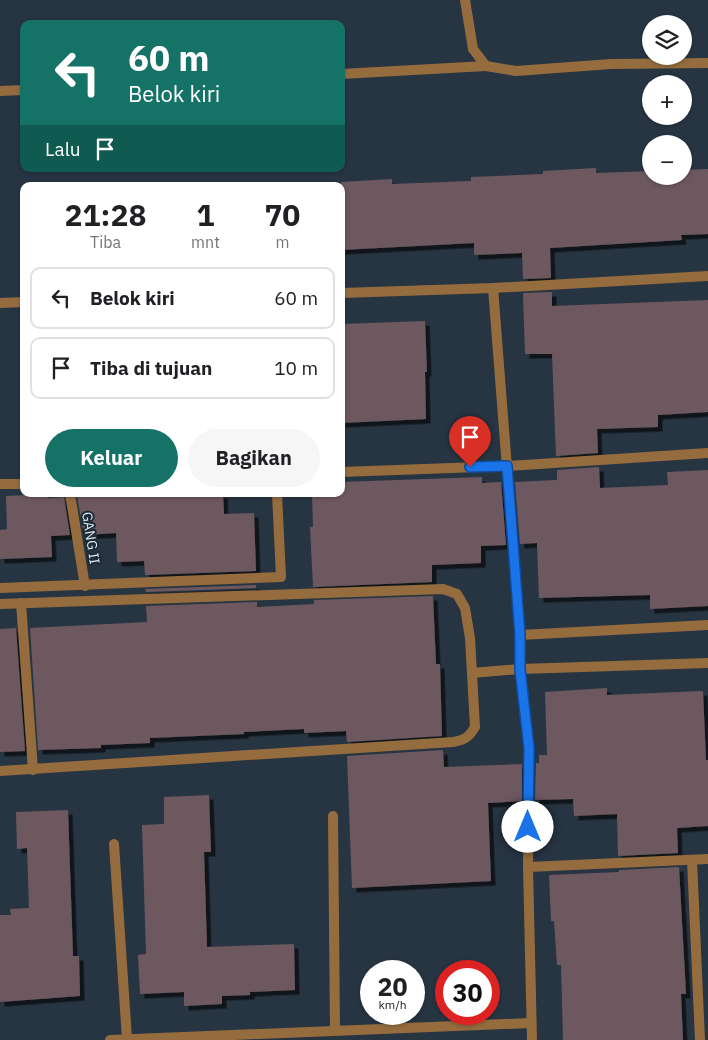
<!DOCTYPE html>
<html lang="id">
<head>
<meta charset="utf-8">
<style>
	body { margin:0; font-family:"IBM Plex Sans",sans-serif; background:#f6f6f6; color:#202124; height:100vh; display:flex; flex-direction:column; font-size:19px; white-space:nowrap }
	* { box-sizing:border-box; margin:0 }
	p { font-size:16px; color:#757577 }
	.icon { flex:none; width:28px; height:28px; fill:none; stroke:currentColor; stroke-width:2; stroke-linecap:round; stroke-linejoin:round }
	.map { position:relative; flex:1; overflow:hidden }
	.details { position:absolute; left:20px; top:182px; width:325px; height:315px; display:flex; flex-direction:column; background:#fff; border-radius:10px; box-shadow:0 1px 4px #0004 }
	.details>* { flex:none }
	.guide { position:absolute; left:20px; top:20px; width:325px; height:152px; border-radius:10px; box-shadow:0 1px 4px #0004; background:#157266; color:#fff; overflow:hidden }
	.tools { position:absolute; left:642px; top:15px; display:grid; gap:10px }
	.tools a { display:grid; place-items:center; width:50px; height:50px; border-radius:50%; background:#fff; box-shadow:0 1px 4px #0004; font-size:25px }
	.speed { position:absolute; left:360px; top:960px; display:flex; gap:10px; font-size:25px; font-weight:700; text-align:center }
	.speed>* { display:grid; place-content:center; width:65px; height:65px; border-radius:50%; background:#fff; box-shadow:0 1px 4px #0004; line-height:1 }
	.speed small { font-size:12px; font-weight:400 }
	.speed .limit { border:8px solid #d22; background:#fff; color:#111 }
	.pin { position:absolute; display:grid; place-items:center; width:42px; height:42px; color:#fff; margin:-51px -21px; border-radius:50% 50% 50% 0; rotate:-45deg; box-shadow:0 0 5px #0007 }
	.pin .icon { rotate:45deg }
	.me { position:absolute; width:55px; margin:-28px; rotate:0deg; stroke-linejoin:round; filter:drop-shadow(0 0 4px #0008) }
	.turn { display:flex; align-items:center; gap:18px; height:105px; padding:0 25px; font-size:22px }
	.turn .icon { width:65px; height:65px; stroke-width:2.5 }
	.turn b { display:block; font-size:35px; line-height:42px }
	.then { display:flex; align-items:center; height:48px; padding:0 25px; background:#0003; gap:10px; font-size:19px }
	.eta { display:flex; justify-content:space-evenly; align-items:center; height:85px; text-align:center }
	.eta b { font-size:30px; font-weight:800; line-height:35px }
	.cta { display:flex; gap:10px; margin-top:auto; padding:10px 25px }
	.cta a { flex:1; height:58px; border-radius:30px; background:#157266; color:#fff; font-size:20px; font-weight:800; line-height:58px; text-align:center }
	.cta a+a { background:#f6f6f6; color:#202124 }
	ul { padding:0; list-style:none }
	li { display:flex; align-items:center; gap:15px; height:62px; margin:0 10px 8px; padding:0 15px; border:2px solid #e0e0e0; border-radius:10px }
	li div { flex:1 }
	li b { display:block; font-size:19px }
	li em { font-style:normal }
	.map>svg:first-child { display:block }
	.building { fill:#6e5860; filter:url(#shadow) }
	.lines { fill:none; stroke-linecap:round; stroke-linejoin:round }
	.street { stroke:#956c3d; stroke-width:10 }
	.route-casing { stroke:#114b97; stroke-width:12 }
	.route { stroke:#1a73e8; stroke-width:9 }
	.labels { text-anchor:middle; stroke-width:4; stroke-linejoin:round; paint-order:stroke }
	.street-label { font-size:14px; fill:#dee7f0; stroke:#1d2a37 }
</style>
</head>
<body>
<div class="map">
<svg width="708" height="1040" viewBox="0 0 708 1040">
	<defs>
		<filter id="shadow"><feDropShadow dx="4.5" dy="4.5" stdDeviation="0" flood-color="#0009"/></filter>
	</defs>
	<rect width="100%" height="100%" fill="#273442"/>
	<g class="building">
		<polygon points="596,168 596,173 651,171 651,176 684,176 684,170 708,169 708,234 681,235 682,240 550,248 551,278 523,279 522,253 474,255 474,243 341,250 341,182 392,179 392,184 471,181 471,177 543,174 543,171"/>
		<polygon points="552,292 552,306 708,300 708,412 658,415 658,427 597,429 598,453 556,456 552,354 525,354 523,293"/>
		<polygon points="425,321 427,372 425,372 426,419 341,423 341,324"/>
		<polygon points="599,467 600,488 668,485 667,472 708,470 708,606 650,609 650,595 539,598 537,543 520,544 515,482 557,480 557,470"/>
		<polygon points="482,477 482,483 501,482 506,545 481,546 481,563 432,565 432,582 313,587 310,527 313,527 312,494 341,494 341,482"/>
		<polygon points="48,494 48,498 64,497 70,535 51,536 52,557 0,559 0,530 7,529 6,496"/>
		<polygon points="125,494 223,494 224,514 254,513 256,571 145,575 144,561 117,562 116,533 84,535 77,496"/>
		<polygon points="256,585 256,588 146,592 145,589"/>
		<polygon points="433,596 436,664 440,664 442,736 347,742 346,731 304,733 304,729 244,732 244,734 150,738 150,743 101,745 101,748 38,750 30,628 147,622 146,606 257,602 257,607 314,604 314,600"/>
		<polygon points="16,628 25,751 0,752 0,629"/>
		<polygon points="607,688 607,695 703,691 706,760 708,760 708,826 677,828 678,853 618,856 617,814 574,816 573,799 535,800 536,763 539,763 539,755 547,755 545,692"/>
		<polygon points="443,750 444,767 522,764 522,801 488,803 491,881 352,888 347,756"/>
		<polygon points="209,795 211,852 204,852 207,947 294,944 295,990 250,992 250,995 222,996 222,1004 184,1006 184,992 140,994 138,955 146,954 142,825 164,824 164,797"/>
		<polygon points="68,810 73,956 79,956 80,996 0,1002 0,915 11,915 10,909 29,908 27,848 17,849 16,812"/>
		<polygon points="679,867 686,994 681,994 683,1040 563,1040 561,965 557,965 554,921 551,921 549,875 619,872 619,870"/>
	</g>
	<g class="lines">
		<g class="street">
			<polyline points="465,0 473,49 486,66 516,71 611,64 708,63"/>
			<polyline points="341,74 486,66"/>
			<polyline points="0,91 24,90"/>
			<polyline points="493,288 520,635 520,669 529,748 528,867 532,1040"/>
			<polyline points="341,293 493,288 708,276"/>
			<polyline points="0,303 24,302"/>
			<polyline points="341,472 507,466 708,453"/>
			<polyline points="0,484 24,484"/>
			<polyline points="70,494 85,586"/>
			<polyline points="0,588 281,577 277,494"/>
			<polyline points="21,603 33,770"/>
			<path d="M 0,604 L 443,589 L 457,594 L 465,608 L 470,638 L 475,727 C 469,737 465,740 453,742 L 0,771"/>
			<polyline points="520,635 708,625"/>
			<polyline points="472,673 520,669 708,663"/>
			<polyline points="333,816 335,1031"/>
			<polyline points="114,844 127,1039"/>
			<polyline points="692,860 700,1040"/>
			<polyline points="528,867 708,859"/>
			<polyline points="110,1040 531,1023"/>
		</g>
	</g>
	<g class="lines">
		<defs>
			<polyline id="route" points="470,467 507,466 520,635 520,669 529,748 528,827"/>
		</defs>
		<use href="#route" class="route-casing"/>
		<use href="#route" class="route"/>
	</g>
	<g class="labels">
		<g class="street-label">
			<text transform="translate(91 538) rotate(81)" y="5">GANG II</text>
		</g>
	</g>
</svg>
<div class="tools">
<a><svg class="icon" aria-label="layers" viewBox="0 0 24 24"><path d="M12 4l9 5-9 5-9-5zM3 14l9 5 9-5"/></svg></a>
<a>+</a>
<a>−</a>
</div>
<div class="speed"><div>20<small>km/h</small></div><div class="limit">30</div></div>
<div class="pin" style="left:470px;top:467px;background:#d93025"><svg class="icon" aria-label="arrive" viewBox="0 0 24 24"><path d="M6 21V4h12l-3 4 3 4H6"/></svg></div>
<svg class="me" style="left:528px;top:827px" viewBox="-20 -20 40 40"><circle r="19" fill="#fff"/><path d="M0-13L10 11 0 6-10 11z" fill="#1a73e8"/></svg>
<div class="guide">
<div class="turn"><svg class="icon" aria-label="left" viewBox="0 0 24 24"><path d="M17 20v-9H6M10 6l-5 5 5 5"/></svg><div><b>60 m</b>Belok kiri</div></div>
<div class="then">Lalu<svg class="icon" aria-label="arrive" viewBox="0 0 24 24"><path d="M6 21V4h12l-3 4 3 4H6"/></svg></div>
</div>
<section class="details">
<div class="eta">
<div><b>21:28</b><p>Tiba</p></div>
<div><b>1</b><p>mnt</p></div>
<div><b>70</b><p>m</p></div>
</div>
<ul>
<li><svg class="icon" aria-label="left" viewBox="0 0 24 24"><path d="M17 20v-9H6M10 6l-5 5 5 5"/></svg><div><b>Belok kiri</b></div><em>60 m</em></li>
<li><svg class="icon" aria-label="arrive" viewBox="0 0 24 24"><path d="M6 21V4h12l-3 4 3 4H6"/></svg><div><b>Tiba di tujuan</b></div><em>10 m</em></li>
</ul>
<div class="cta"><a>Keluar</a><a>Bagikan</a></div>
</section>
</div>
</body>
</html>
